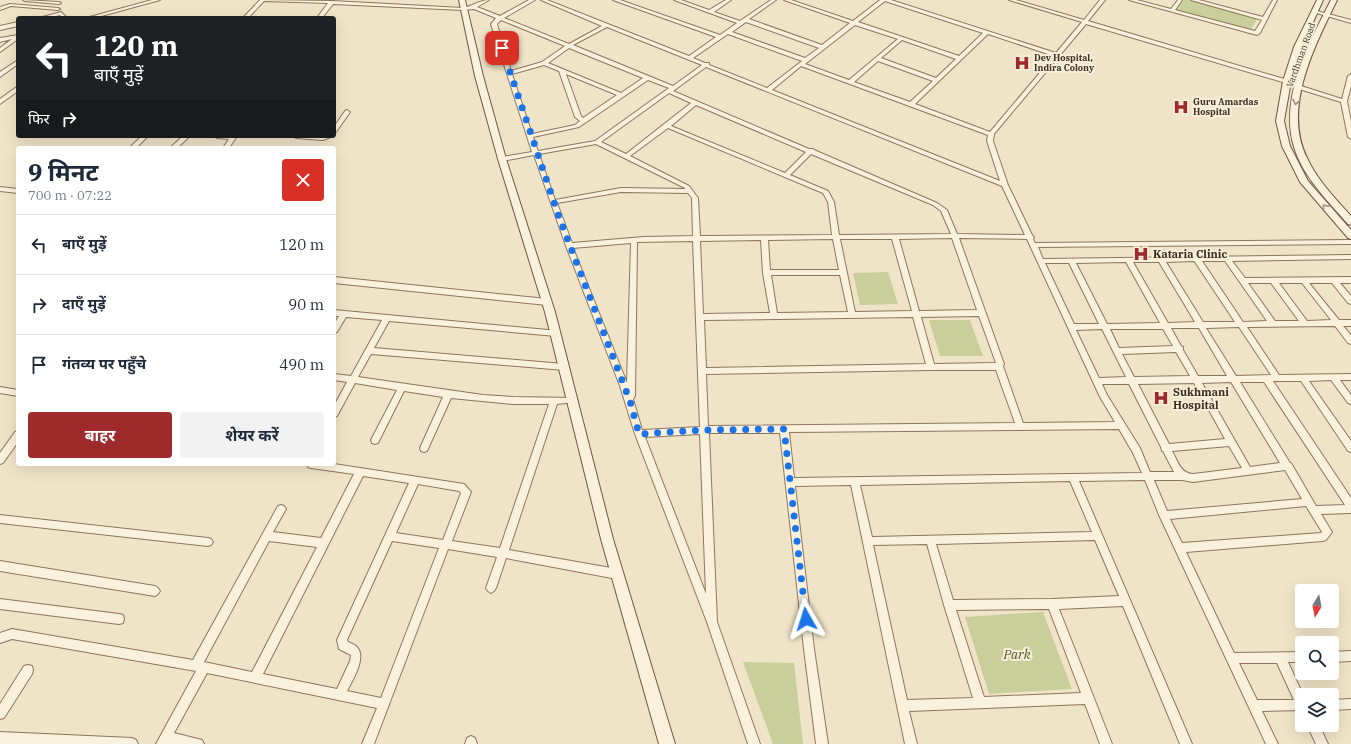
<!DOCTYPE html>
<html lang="hi">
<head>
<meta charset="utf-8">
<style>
	body { margin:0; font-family:"IBM Plex Serif","Noto Sans Devanagari",serif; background:#f2f2f3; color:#1f2937; height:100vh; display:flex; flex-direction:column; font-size:15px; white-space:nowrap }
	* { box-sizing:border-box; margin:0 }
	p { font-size:13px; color:#747a83 }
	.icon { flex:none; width:22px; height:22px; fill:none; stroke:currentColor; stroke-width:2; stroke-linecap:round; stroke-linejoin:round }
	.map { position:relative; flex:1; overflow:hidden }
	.panel { position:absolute; left:16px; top:146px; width:320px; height:320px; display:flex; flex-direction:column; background:#fff; border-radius:4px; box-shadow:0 4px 16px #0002 }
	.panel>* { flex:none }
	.hud { position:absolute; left:16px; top:16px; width:320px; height:122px; border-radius:4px; box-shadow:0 4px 16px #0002; background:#202124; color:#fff; overflow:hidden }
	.needle { width:26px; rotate:190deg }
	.buttons { position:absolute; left:1295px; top:584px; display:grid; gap:8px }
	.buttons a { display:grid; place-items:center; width:44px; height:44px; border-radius:4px; background:#fff; box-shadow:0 4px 16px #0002; font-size:20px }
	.pin { position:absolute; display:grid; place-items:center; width:34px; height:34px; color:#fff; margin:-17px; border-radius:8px; box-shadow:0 2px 6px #0006 }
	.me { position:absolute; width:44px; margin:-22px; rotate:354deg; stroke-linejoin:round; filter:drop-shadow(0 0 3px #0008) }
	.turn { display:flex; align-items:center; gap:14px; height:84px; padding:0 12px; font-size:18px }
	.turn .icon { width:52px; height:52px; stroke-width:2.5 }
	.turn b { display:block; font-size:28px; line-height:34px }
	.then { display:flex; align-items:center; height:38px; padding:0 12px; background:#0003; gap:8px; font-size:15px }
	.round { display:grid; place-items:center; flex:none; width:42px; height:42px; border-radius:4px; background:#f2f2f3 }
	.overview { display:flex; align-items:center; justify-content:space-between; height:68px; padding:0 12px }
	h1 { font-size:24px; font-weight:700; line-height:30px }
	.primary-button { display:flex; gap:8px; margin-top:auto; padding:8px 12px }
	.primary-button a { flex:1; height:46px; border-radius:4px; background:#9e2a2b; color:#fff; font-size:16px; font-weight:700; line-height:46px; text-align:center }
	.primary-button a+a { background:#f2f2f3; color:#1f2937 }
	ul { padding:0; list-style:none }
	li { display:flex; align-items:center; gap:12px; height:60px; padding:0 12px; border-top:1px solid #e0e1e3 }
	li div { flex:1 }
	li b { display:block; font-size:15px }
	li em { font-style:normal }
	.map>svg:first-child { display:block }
	.green { fill:#c9cf9b }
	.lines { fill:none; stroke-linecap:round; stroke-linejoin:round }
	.street-casing { stroke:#8d765c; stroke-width:2 }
	.secondary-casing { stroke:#6f573f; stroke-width:2 }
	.street { fill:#faf1dc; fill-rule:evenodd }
	.secondary { fill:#faf1dc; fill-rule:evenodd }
	.oneway { stroke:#9c907e }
	.route { stroke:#1a73e8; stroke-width:7; stroke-dasharray:0 12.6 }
	.labels { text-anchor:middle; stroke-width:4; stroke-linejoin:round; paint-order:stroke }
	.far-street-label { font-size:9px; fill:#3d2e20; stroke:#f7eed8 }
	.far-poi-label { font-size:9px; font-weight:bold; fill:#3d2e20; stroke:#f7eed8; text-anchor:start }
	.poi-label { font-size:11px; font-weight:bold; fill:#3d2e20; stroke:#f7eed8; text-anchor:start }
	.near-park-label { font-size:13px; font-style:italic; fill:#4d5a26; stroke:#f7eed8 }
</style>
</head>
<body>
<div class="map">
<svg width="1351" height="744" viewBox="0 0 1351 744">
	<rect width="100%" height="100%" fill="#f0e4c8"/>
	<g class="green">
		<polygon points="1182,0 1192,0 1258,17 1251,30 1176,10"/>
		<polygon points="888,272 898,304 860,305 853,273"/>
		<polygon points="929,320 970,320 983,356 940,356"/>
		<polygon points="1043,612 1072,689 989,694 965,617"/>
		<polygon points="743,662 794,663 803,744 773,744"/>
	</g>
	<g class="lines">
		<defs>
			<g id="street">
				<polygon points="23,0 59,2 61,3 59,4 25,1"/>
				<polygon points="152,0 160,0 94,18 86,18"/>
				<path d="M 260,0 L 332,1 L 463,8 C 473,6 480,0 489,0 L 477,7 L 500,16 L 529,0 L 535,0 L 504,18 L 569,44 L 602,26 L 541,0 L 547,0 L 689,56 L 716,37 L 613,0 L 620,0 L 720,35 L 737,23 L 674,0 L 681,0 L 709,10 L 726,0 L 731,0 L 714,12 L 740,21 L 771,0 L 776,0 L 749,19 L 822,45 L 850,23 L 784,0 L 791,0 L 853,21 L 880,0 L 891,0 L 1056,53 L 1082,22 L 1009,0 L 1016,0 L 1084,20 L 1100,0 L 1105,0 L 1088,21 L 1301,84 L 1301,86 L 1342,99 L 1348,76 L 1351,74 L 1351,86 L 1347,101 L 1351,122 L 1351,139 L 1348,137 L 1341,102 L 1296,88 L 1296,86 L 1086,24 L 994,134 L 993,141 L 1008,185 L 1032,235 L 1034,237 L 1033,239 L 1035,243 L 1351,240 L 1351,244 L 1038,247 L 1043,259 L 1351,255 L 1351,259 L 1232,261 L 1245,278 L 1351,277 L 1351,283 L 1340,283 L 1351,296 L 1351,304 L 1348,303 L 1332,283 L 1309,283 L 1339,320 L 1351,320 L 1351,326 L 1343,326 L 1351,335 L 1351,344 L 1348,343 L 1335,326 L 1247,327 L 1279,375 L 1351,374 L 1351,380 L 1340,380 L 1351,395 L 1351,404 L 1348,403 L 1331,380 L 1309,381 L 1351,441 L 1351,452 L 1348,451 L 1301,381 L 1273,381 L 1351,498 L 1351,513 L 1321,514 L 1332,532 L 1326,540 L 1323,541 L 1186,552 L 1234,653 L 1302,652 L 1302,662 L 1288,662 L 1303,695 L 1302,695 L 1302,710 L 1262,711 L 1278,744 L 1266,744 L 1159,515 L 1145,480 L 1079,481 L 1192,744 L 1180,744 L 1123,606 L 1059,609 L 1112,744 L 1100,744 L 1085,704 L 909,711 L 917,744 L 905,744 L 851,485 L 795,486 L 814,649 L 828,744 L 816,744 L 804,649 L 780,433 L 709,433 L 717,622 L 760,744 L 748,744 L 707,622 L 635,434 L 620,386 L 566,246 L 534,155 L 502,161 L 499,159 L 502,157 L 532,152 L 491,24 L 496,18 L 474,9 L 463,10 L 333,4 L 322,18 L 317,18 L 328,3 L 264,1 L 248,18 L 243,18 ZM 885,1 L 983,33 L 959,56 L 858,22 ZM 501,20 L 565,46 L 542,62 L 511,71 L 497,24 ZM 746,22 L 819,48 L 805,58 L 732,32 ZM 855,25 L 898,39 L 849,80 L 805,64 ZM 607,27 L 702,65 L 673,86 L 573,45 ZM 728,34 L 802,61 L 767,88 L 709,65 L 709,63 L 705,63 L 693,58 ZM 988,34 L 1054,56 L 990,132 L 915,104 ZM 902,40 L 956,59 L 936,78 L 881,58 ZM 569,48 L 643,78 L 621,93 L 548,63 ZM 878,61 L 933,81 L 910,102 L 854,82 ZM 544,65 L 559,71 L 575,117 L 580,121 L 575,125 L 532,134 L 512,74 ZM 801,66 L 988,135 L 987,141 L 1000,181 L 772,90 ZM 706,67 L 1002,186 L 1025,235 L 957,234 L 947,210 L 937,203 L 814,150 L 813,149 L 809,149 L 673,91 ZM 566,74 L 617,95 L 583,118 L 581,116 ZM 648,80 L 669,88 L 595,141 L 538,151 L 533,137 L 579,127 ZM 669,93 L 691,103 L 626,154 L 601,142 ZM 696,105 L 806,152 L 785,173 L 671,126 ZM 668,128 L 823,193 L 828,202 L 832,235 L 700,236 L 698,198 L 689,186 L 630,156 ZM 596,144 L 685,188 L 685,189 L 621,188 L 555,200 L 539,154 ZM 811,154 L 933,205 L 941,211 L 951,234 L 839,235 L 834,202 L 828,191 L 790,175 ZM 621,192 L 688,193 L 692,198 L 693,236 L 644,237 L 572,243 L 557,203 ZM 952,238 L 977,310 L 919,311 L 899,239 ZM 959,238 L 1027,239 L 1100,397 L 1115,422 L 1023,423 L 1003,366 L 1004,364 ZM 833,239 L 839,270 L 770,270 L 768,240 ZM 840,239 L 892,239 L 912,311 L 855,312 ZM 761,240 L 763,273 L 770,313 L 703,314 L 700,241 ZM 693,241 L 700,427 L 642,430 L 633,399 L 635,396 L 637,242 ZM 631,243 L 627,383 L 573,248 ZM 1194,261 L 1195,262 L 1235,322 L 1203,322 L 1166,262 ZM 1202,261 L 1225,261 L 1267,321 L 1243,322 ZM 1126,262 L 1160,323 L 1107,324 L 1076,263 ZM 1133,262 L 1159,262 L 1195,322 L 1168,323 ZM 1045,263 L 1069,263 L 1099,324 L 1074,324 ZM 771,275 L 840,275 L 848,312 L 777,313 ZM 1248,283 L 1271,283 L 1299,321 L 1275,321 ZM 1279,283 L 1302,283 L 1331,320 L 1307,321 ZM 979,316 L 996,363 L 934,364 L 921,317 ZM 913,317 L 926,364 L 706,368 L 704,320 ZM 1239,327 L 1271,375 L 1236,376 L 1206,328 ZM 1171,328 L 1199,328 L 1227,376 L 1198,376 L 1183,350 L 1183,347 L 1181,346 ZM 1102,329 L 1126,377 L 1099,378 L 1076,330 ZM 1110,329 L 1163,329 L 1173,346 L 1119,348 ZM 1176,352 L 1190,376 L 1134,377 L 1122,354 ZM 931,370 L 996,370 L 1015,423 L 708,426 L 706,374 ZM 1231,382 L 1280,463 L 1250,467 L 1202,383 ZM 1240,382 L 1264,382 L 1345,505 L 1316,506 L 1291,463 L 1290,463 ZM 1194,383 L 1225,439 L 1169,444 L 1138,384 ZM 1102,384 L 1129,384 L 1161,447 L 1162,451 L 1163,451 L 1174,472 L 1150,472 L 1140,448 L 1107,395 ZM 1119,429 L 1133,453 L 1142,473 L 794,478 L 789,432 ZM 700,434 L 706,594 L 645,437 ZM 1229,446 L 1242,468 L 1193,474 C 1180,473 1178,461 1172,451 ZM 1285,470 L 1302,499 L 1167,511 L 1154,480 L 1182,480 L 1193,482 ZM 1070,481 L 1092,532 L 872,537 L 860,485 ZM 1306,506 L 1322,532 L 1321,533 L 1182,543 L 1170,519 ZM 1095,540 L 1119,596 L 1052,599 L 953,600 L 936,544 ZM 927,544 L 944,605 L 973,698 L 907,700 L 873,545 ZM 1049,609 L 1081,693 L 984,697 L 956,610 ZM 1239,663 L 1277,663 L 1294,700 L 1257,700 Z"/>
				<polygon points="1129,0 1137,0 1171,9 1178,0 1182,0 1175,10 1255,31 1262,20 1191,0 1199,0 1263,17 1273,0 1277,0 1260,33 1257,35"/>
				<polygon points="10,4 58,8 60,9 58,10 11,6 0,10 0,7"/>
				<polygon points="1313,10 1351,20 1351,23 1313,12"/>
				<polygon points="61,12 67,18 62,18 60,15 47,18 39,18"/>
				<polygon points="18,22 18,26 0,30 0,26"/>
				<polygon points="18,35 18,39 0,52 0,48 12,39 0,42 0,38"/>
				<polygon points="18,60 18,64 0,77 0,72"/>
				<polygon points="18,86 18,91 0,104 0,99"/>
				<polygon points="347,110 350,112 336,132 334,133 334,127 345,111"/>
				<polygon points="142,136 148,136 136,148 129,148"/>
				<polygon points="183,136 190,136 177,148 170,148"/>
				<polygon points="214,136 237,136 229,148 223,148 229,139 217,138"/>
				<polygon points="293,136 333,136 323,140 296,138"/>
				<polygon points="0,187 18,189 18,193 0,191"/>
				<polygon points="334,277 547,299 551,302 547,305 334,283"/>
				<path d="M 334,310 L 559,331 L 560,333 L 556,336 L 389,321 L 374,348 L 564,364 L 567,365 L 568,367 L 567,369 L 564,370 L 371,354 L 358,377 L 483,395 L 513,397 L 575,398 L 576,400 L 575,402 L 557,404 L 509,550 L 617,569 L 620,571 L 622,574 L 620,577 L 617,579 L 506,558 L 496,588 L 494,591 L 491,593 L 488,591 L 486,588 L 497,557 L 448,549 L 374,744 L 362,744 L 377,708 L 207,673 L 174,733 L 202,740 L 204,744 L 156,744 L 196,671 L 12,639 L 0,643 L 0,633 L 12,629 L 193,660 L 278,506 L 281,505 L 284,506 L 286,509 L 273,532 L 321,538 L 354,474 L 311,468 L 308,467 L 307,464 L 334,464 L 464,484 L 471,492 L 452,541 L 500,548 L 549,404 L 513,404 L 451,398 L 427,451 L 424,452 L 421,451 L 420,448 L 443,397 L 404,391 L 378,443 L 375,444 L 372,443 L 371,440 L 397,390 L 355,383 L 337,416 L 334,417 L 334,406 L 347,382 L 334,380 L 334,374 L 351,376 L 382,320 L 346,317 L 337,332 L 334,333 L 334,324 L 339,316 L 334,316 ZM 363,476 L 409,483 L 337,640 L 339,649 L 351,655 L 350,661 L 337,689 L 263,674 ZM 418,484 L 459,491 L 461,493 L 443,540 L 396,533 ZM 269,541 L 317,547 L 252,672 L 204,662 ZM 392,541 L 439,548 L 381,698 L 347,691 C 352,681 368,656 356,646 C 354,644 350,643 348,642 L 347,640 Z"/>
				<polygon points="0,387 18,390 18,396 0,393"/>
				<polygon points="18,431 18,442 3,463 0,464 0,453 15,432"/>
				<polygon points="0,515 208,538 211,539 213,542 211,545 208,546 0,523"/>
				<polygon points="0,561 155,586 158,588 160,591 158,594 155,596 0,571"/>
				<polygon points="0,599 119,614 123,615 124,619 123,623 119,624 0,609"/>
				<polygon points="1351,651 1351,661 1332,662 1332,652"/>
				<polygon points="28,665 32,666 33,670 32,674 4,718 0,719 0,704 24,666"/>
				<polygon points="1351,699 1351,709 1332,710 1332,700"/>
				<polygon points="1307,725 1319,725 1328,744 1316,744"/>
				<polygon points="0,732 132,738 136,740 138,744 0,744"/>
				<polygon points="471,736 475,738 477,744 465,744 467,738"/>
			</g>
			<g id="secondary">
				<polygon points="459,0 465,0 483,76 506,159 555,312 613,539 675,744 659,744 601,539 545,312 498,159 475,76"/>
				<polygon points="1317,0 1323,0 1302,47 1291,81 1284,121 1290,146 1308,181 1351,230 1351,239 1348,238 1300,182 1282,146 1276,121 1283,81 1294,47"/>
				<path d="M 1331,0 L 1337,0 C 1315,46 1282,107 1307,158 C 1317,180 1335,198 1351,216 L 1351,225 L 1348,224 C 1328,201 1303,177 1294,147 C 1279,98 1309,43 1331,0 Z"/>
			</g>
		</defs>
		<use href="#street" class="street-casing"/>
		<use href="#secondary" class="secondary-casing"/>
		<use href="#street" class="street"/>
		<use href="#secondary" class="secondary"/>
	</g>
	<defs><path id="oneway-chevron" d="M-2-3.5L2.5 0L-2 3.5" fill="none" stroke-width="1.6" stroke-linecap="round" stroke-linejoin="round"/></defs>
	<g class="oneway">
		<use href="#oneway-chevron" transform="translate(1296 102) rotate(101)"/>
		<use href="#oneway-chevron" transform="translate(1325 207) rotate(-131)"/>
	</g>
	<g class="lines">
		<polyline class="route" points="502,48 559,217 630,401 639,434 705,430 784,429 806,619"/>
	</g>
	<defs>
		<symbol id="hospital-bare" viewBox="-9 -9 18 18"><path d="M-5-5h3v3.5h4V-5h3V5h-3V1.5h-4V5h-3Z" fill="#9e2a2b" stroke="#f7eed8" stroke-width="2.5" paint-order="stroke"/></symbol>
	</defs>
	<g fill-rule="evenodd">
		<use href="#hospital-bare" x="1011" y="52" width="22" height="22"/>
		<use href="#hospital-bare" x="1170" y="96" width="22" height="22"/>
		<use href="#hospital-bare" x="1130" y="243" width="22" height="22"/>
		<use href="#hospital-bare" x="1150" y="387" width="22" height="22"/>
	</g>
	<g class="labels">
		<g class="far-street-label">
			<text transform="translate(1301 55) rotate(-70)" y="3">Vardhman Road</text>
		</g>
		<g class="far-poi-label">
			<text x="1034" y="61">Dev Hospital,<tspan x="1034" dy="10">Indira Colony</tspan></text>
			<text x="1193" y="105">Guru Amardas<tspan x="1193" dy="10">Hospital</tspan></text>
		</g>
		<g class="poi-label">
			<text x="1153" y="258">Kataria Clinic</text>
			<text x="1173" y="396">Sukhmani<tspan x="1173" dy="13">Hospital</tspan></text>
		</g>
		<g class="near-park-label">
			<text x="1017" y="659">Park</text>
		</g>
	</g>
</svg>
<div class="buttons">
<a><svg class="needle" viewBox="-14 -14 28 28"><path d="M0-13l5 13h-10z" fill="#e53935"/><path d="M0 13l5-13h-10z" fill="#747a83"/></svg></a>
<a><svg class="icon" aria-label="search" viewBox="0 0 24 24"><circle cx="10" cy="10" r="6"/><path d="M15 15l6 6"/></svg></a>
<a><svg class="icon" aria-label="layers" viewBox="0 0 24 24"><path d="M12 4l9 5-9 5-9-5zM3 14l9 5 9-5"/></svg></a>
</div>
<div class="pin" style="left:502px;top:48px;background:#d93025"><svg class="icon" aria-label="arrive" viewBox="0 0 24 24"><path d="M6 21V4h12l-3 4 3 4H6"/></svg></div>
<svg class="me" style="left:806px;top:619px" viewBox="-20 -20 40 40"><path d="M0-17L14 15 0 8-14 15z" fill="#1a73e8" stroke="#fff" stroke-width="4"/></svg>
<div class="hud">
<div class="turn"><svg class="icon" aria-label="left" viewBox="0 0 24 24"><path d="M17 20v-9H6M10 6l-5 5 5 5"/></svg><div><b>120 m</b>बाएँ मुड़ें</div></div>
<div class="then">फिर<svg class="icon" aria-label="right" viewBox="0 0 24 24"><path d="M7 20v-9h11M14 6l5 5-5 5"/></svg></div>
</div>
<section class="panel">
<div class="overview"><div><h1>9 मिनट</h1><p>700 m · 07:22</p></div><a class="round" style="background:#d93025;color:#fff"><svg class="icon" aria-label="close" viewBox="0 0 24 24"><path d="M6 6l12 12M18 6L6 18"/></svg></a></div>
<ul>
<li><svg class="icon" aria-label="left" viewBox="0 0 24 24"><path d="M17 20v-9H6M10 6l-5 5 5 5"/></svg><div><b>बाएँ मुड़ें</b></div><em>120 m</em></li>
<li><svg class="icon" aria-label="right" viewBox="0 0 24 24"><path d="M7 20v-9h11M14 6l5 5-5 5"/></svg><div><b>दाएँ मुड़ें</b></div><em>90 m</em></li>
<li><svg class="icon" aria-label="arrive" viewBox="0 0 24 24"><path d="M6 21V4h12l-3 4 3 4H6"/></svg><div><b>गंतव्य पर पहुँचे</b></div><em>490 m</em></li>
</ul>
<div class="primary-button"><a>बाहर</a><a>शेयर करें</a></div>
</section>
</div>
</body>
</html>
